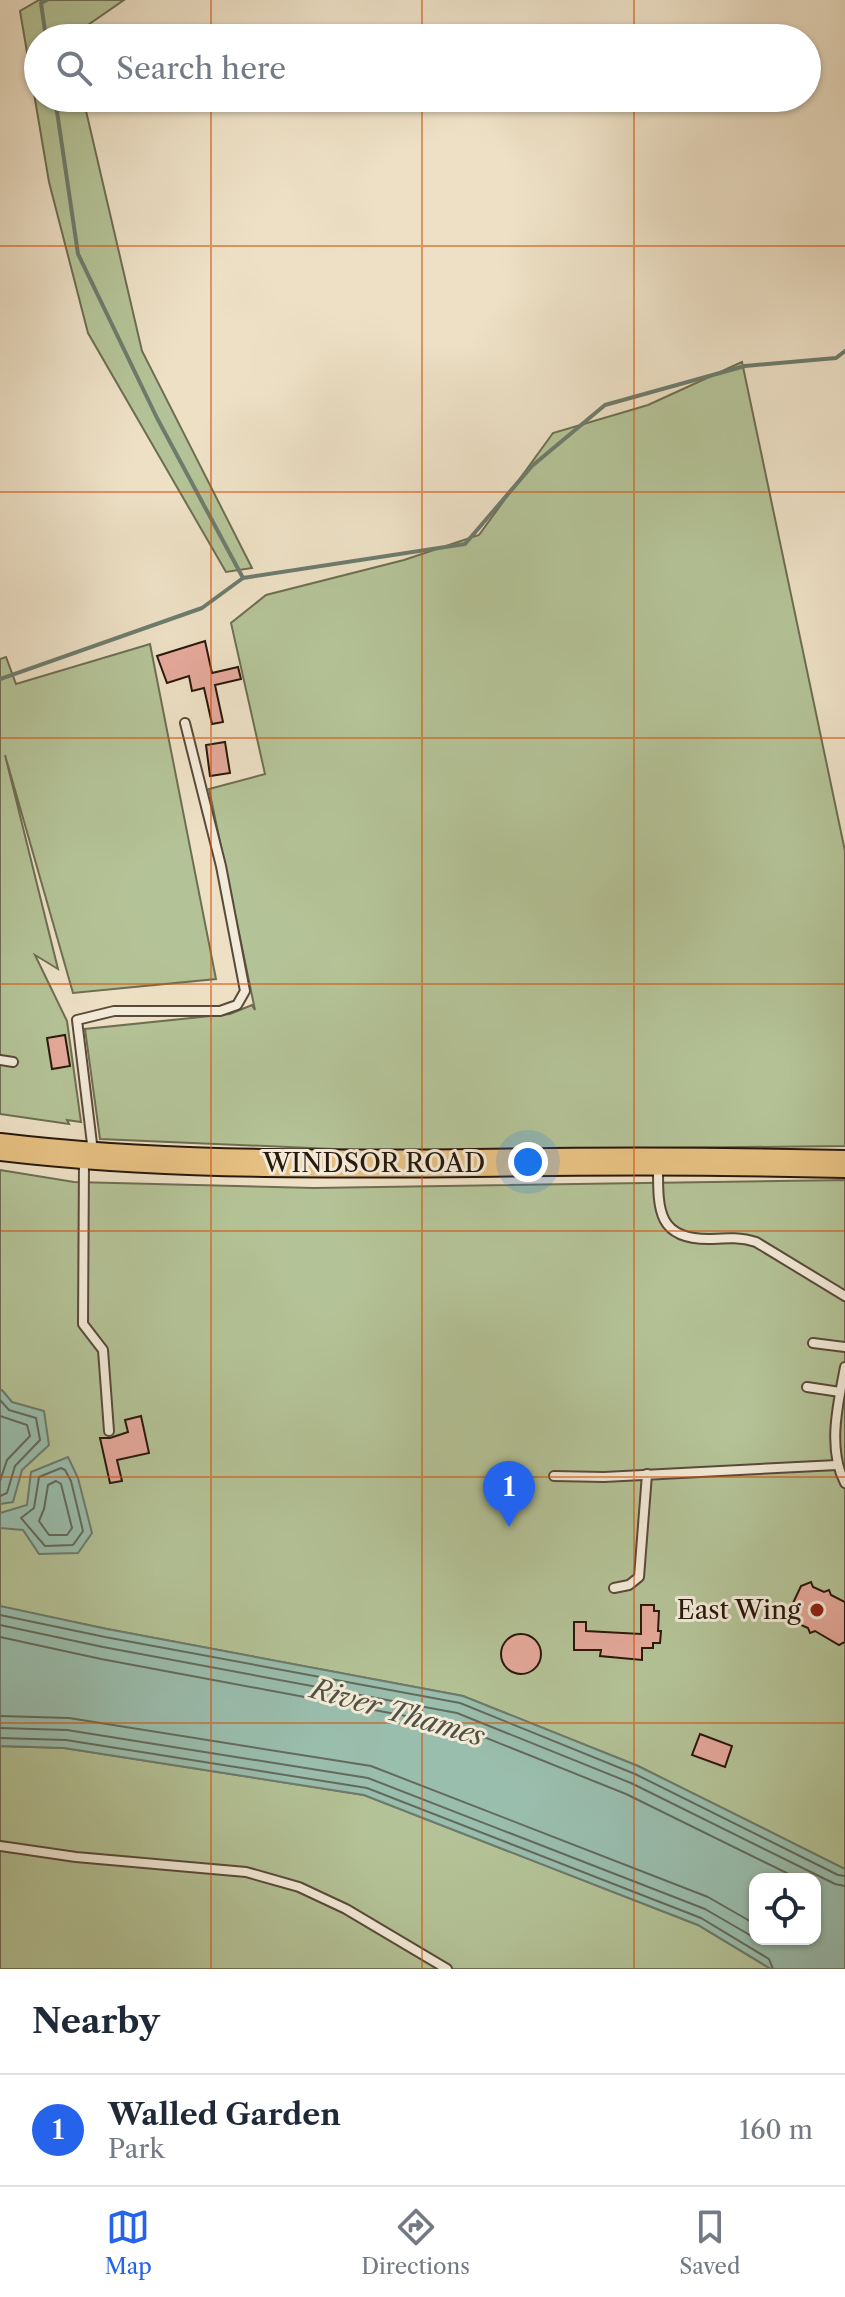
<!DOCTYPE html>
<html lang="en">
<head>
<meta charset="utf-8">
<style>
	:root { --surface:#fff; --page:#f6f6f7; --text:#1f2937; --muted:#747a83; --line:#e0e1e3; --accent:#2563eb }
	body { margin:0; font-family:"Libre Caslon Text",serif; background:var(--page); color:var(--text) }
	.controls { position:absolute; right:24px; bottom:24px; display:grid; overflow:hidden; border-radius:16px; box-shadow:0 2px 6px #0004 }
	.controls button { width:72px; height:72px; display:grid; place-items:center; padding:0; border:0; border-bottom:2px solid var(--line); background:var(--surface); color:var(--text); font:40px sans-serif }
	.you { position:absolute; left:528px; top:1162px; width:28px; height:28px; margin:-20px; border:6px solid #fff; border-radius:50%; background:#1a73e8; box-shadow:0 0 0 12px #1a73e833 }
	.badge { display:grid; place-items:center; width:52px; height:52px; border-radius:50%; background:var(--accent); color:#fff; font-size:26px; font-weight:700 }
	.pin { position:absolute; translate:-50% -66px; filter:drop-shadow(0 2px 4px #0008) }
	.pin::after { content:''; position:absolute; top:42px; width:28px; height:24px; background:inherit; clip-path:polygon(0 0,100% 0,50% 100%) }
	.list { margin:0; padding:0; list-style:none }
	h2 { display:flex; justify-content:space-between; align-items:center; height:104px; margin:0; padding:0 32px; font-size:34px }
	h2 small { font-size:26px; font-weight:400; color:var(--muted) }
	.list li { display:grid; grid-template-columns:52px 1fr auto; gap:24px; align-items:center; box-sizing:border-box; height:112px; padding:0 32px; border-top:2px solid var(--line) }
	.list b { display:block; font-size:30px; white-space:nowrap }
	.list p { margin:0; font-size:26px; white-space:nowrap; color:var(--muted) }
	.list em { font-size:26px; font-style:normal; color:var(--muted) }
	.icon { flex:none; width:44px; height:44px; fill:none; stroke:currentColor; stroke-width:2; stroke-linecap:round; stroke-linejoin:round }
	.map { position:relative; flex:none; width:845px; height:1969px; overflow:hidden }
	.search { position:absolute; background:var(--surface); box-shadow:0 2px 6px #0004; left:24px; right:24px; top:24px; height:88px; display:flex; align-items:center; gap:20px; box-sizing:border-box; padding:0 28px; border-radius:44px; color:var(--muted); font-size:30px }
	.sheet { height:216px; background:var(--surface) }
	nav { display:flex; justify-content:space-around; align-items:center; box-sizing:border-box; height:112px; border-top:2px solid var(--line); background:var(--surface); font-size:22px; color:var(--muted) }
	nav a { display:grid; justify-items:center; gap:4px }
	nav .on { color:var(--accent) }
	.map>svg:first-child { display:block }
	.green { fill:#b4c397; stroke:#6e6e52; stroke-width:2 }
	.water { fill:#9abeae; stroke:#6d7c6d; stroke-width:2; fill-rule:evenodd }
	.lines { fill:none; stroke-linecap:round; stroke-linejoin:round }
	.shore { stroke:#626b5d; stroke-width:2 }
	.stream { stroke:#6d7c6d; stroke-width:4 }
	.building { fill:#e5a99b; stroke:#29180c; stroke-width:2 }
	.service-casing { stroke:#5a4a3a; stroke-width:12 }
	.primary-casing { stroke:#29180c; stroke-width:30 }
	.service { stroke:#f3ebd9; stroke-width:8 }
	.primary { stroke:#e6c082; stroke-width:26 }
	.grid { fill:none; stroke:#d5520c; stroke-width:2; stroke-opacity:0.55 }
	.poi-dot { fill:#8f2418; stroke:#f3ebd9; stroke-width:3 }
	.labels { text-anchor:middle; stroke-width:6; stroke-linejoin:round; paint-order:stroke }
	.street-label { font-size:26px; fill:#29180c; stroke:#f3ebd9 }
	.poi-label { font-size:26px; fill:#29180c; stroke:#f3ebd9; text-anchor:end }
	.water-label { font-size:28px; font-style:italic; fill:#515245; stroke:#f3ebd9 }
</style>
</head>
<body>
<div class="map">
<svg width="845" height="1969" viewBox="0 0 845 1969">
	<rect width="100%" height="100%" fill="#ede0c5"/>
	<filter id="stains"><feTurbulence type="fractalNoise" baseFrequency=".0025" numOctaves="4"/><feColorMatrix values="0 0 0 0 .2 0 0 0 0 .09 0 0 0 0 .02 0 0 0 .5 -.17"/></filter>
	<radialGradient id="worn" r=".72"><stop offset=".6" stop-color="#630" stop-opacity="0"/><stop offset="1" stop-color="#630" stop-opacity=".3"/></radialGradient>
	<g class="green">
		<polygon points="39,0 124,0 69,38 38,38 38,98 83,98 142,351 252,568 226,572 88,333 49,182 20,11"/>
		<polygon points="742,362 845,851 845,1146 379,1151 100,1139 85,1029 230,1014 252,1005 255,1010 209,789 265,774 231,623 266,595 404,560 479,535 553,433 648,405"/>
		<polygon points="150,644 216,979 73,993 5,755 58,969 35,955 67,1021 81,1122 67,1120 69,1124 0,1114 0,659 6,657 16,684"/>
		<polygon points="0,1170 74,1182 314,1188 845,1180 845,1869 638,1766 463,1696 107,1629 0,1607"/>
		<polygon points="0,1746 64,1748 364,1795 698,1925 771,1969 0,1969"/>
	</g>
	<g class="water">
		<polygon points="2,1390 12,1402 44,1411 49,1445 22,1470 13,1502 0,1504 0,1391"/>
		<polygon points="68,1457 78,1478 92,1533 78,1553 39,1554 23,1530 0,1528 0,1513 27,1505 31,1472"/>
		<path d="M0,1606L107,1629L463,1696L638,1766L845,1869V1969H771L698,1925L364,1795L64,1748L0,1746ZM815,1879V1939H755V1879Z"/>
	</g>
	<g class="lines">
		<g class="shore">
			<polyline points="0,1400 9,1410 36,1418 40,1440 15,1466 7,1493 0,1496"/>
			<polyline points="0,1416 27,1425 30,1436 7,1460 0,1481"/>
			<polygon points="61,1468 65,1470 71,1481 83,1531 73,1545 45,1546 21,1518 34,1508 39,1477"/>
			<polygon points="56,1481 61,1484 72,1528 67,1535 49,1535 39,1521 44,1509 48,1485"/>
			<polyline points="0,1615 105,1637 460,1703 635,1774 838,1875 845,1876"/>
			<polyline points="0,1625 103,1647 457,1713 631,1783 835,1884 845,1886"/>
			<polyline points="0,1637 101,1659 454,1725 626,1794 799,1879"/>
			<polyline points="0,1716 69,1718 371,1766 708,1897 755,1924"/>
			<polyline points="0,1728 67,1730 368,1778 705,1909 755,1938"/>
			<polyline points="0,1738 66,1740 367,1788 701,1918 769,1959 773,1969"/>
		</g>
		<g class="stream">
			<polyline points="46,38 41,3 47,0"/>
			<polyline points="243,578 465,544 532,466 605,405 745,366 836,358 845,351"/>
			<polyline points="0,679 202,608 243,578 157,418 78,254 55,98"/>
		</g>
	</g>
	<g class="building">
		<polygon points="205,641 212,673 238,667 241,679 215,685 223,722 212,724 204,688 192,691 189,676 167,683 157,656"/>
		<polygon points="225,742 230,773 210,776 206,745"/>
		<polygon points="65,1035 70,1066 52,1069 47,1038"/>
		<polygon points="141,1416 149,1453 117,1460 122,1481 110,1483 100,1438 110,1438 128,1432 125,1420"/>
		<polygon points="811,1582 813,1587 824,1592 829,1590 831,1595 845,1602 845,1642 839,1645 815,1631 810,1633 808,1628 797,1623 791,1625 786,1618 801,1586"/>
		<polygon points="641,1605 654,1605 654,1611 659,1611 658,1631 661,1631 660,1643 653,1643 653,1648 642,1648 642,1660 600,1656 601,1650 574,1650 574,1622 586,1622 586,1631 641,1634"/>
		<circle cx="521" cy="1654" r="20"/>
		<polygon points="700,1734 732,1746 725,1767 692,1755"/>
	</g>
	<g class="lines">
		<defs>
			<g id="service">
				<polyline points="0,1060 13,1062"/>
				<polyline points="93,1152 77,1020 114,1011 220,1011 237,1005 245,991 221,866 185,723"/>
				<polyline points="84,1159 83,1324 103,1350 109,1431"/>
				<path d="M658,1166C658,1210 657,1240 711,1239C727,1238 741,1237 756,1242L845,1296"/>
				<polyline points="813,1343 845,1347"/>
				<path d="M845,1367C838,1404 827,1448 845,1483"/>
				<polyline points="807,1387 840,1392"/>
				<polyline points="554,1476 604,1477 837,1465"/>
				<polyline points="614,1588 629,1585 639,1577 647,1474"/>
				<polyline points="0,1846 76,1857 246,1872 299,1887 346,1909 447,1969"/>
			</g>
			<path id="primary" d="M0,1147C158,1166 315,1164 474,1163C598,1161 721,1161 845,1164"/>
		</defs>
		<use href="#service" class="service-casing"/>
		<use href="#primary" class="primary-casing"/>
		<use href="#service" class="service"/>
		<use href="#primary" class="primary"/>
	</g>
	<path class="grid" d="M211,0V38M422,0V38M634,0V38M211,98V1969M422,98V1969M634,98V1969M0,246H845M0,492H845M0,738H845M0,984H845M0,1231H845M0,1477H845M0,1723H845"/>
	<circle class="poi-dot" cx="817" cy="1610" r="8"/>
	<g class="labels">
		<g class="street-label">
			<text x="374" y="1172">WINDSOR ROAD</text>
		</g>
		<g class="poi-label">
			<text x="801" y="1619">East Wing</text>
		</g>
		<g class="water-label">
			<text transform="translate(398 1712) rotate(16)" y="10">River Thames</text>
		</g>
	</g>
	<rect width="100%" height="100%" filter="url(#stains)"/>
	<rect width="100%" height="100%" fill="url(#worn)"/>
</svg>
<div class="controls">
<button><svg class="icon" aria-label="locate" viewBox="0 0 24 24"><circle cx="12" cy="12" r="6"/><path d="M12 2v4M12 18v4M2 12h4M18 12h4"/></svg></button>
</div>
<div class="you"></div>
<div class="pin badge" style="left:509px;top:1527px">1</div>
<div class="search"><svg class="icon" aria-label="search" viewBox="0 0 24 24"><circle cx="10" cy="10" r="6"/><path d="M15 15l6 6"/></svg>Search here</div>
</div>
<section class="sheet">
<h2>Nearby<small></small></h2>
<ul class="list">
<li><span class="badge">1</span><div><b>Walled Garden</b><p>Park</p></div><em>160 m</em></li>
</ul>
</section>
<nav>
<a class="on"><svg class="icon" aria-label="map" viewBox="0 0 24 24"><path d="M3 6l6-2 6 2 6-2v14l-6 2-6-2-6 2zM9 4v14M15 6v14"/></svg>Map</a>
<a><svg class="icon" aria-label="directions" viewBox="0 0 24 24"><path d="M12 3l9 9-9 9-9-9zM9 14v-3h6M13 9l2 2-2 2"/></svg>Directions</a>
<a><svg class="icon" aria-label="saved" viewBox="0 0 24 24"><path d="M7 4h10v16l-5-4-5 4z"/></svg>Saved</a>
</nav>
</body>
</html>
